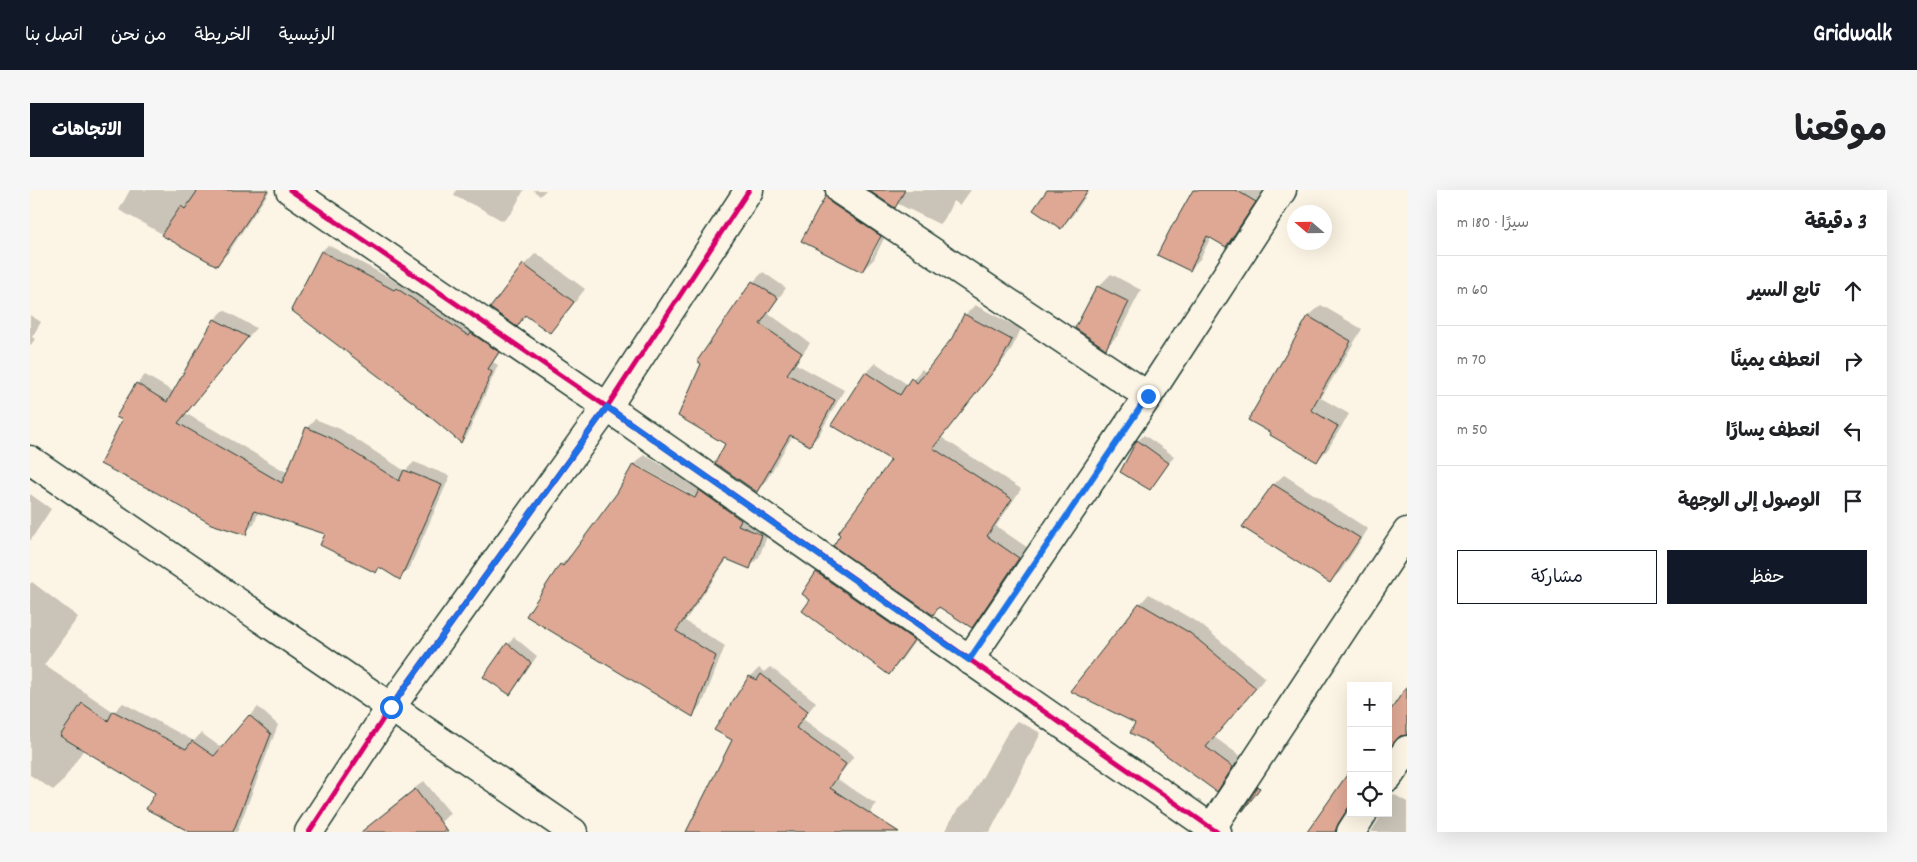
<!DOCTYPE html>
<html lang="ar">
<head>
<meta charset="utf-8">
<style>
	:root { --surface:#fff; --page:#f6f6f6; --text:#202124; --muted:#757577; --line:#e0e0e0; --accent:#111827 }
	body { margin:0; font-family:Dekko,"Playpen Sans Arabic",sans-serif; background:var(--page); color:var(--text); direction:rtl }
	.controls { position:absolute; right:15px; bottom:15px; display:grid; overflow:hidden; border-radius:0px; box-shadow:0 5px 20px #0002 }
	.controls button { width:45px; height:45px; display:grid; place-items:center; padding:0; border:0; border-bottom:1px solid var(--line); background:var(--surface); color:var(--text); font:25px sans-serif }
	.compass { position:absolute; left:1257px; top:15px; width:45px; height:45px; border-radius:50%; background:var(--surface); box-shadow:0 5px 20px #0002; rotate:290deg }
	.stop { position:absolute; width:15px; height:15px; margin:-11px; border:4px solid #1a73e8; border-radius:50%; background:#fff }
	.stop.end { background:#1a73e8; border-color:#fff; box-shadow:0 1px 5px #0008 }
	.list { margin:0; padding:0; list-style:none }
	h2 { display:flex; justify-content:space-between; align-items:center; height:65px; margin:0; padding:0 20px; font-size:21px }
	h2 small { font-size:16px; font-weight:400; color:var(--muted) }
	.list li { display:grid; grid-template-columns:32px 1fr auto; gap:15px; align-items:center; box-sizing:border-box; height:70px; padding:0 20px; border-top:1px solid var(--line) }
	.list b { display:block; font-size:19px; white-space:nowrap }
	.list em { font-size:16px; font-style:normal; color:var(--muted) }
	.actions { display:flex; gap:10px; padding:15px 20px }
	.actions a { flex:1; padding:11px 0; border:1px solid var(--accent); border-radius:0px; text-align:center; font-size:18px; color:var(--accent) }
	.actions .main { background:var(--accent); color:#fff }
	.icon { flex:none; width:28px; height:28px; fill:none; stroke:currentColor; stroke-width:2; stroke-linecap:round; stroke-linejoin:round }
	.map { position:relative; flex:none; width:1377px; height:642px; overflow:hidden; direction:ltr; border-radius:0px }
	header { display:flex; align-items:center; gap:30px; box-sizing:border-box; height:70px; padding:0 25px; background:var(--accent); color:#fff }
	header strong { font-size:24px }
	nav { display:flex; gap:28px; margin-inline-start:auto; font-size:18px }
	.intro { display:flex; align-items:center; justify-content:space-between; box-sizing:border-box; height:120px; padding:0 30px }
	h1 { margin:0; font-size:35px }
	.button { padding:12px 22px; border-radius:0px; background:var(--accent); color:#fff; font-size:18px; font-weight:700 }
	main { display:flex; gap:30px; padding:0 30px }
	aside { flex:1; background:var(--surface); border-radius:0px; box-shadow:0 5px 20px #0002 }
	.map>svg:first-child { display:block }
	.shadow { fill:#0003; fill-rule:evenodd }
	.building { fill:#dea895; stroke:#1f3d34 }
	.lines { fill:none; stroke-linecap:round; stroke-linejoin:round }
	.minor-casing { stroke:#1f3d34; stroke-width:31 }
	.tertiary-casing { stroke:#1f3d34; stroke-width:31 }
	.minor { stroke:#fcf5e5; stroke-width:28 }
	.tertiary { stroke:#fcf5e5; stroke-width:28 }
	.cycleway-casing { stroke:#fcf5e5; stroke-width:8 }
	.cycleway { stroke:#d6006c; stroke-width:5 }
	.route { stroke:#1a73e8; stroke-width:6 }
</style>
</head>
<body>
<header>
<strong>Gridwalk</strong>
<nav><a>الرئيسية</a><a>الخريطة</a><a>من نحن</a><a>اتصل بنا</a></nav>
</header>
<div class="intro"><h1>موقعنا</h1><a class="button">الاتجاهات</a></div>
<main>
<aside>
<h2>3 دقيقة<small>سيرًا · 180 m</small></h2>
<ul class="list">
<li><svg class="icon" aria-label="ahead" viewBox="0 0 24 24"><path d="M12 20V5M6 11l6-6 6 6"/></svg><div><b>تابع السير</b></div><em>60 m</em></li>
<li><svg class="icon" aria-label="right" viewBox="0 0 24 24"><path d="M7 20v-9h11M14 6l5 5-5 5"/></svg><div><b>انعطف يمينًا</b></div><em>70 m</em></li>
<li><svg class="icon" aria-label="left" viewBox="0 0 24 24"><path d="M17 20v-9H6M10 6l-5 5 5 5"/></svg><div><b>انعطف يسارًا</b></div><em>50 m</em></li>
<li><svg class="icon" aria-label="arrive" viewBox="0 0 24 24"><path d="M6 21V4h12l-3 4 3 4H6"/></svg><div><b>الوصول إلى الوجهة</b></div></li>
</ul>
<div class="actions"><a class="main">حفظ</a><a>مشاركة</a></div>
</aside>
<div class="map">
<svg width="1377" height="642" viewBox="0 0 1377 642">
	<rect width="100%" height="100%" fill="#fcf5e5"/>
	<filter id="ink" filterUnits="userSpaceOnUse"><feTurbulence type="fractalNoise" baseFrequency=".02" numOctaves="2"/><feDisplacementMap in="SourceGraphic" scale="10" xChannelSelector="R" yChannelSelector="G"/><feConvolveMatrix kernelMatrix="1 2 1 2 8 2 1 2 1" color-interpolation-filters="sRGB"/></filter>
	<g filter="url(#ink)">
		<g class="shadow">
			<polygon points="100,0 240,0 198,63 187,74 89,20"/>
			<polygon points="426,0 494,0 482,22 473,31 450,18 424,6"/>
			<polygon points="503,0 516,0 510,6"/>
			<polygon points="852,0 941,0 930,15 923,11 915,28 909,34 850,5"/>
			<polygon points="1019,0 1060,0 1043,25 1031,37"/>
			<polygon points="1165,0 1235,1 1207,45 1196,55 1181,47 1170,69 1159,80"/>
			<path d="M799,13L857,42L844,69L832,81ZM848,48L850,50L841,68H838Z"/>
			<polygon points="298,55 371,94 374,92 475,156 463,172 468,175 437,246 431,252 385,212 263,120 292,61"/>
			<polygon points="506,63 555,99 532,129 520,141 497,124 487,135 494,75"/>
			<polygon points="733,82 756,98 738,123 780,153 766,174 814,200 789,245 780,255 763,245 736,291 727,301 697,254 673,174 668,171 723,92"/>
			<polygon points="1081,84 1111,100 1088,145 1076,158 1047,138 1068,97"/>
			<polygon points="945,115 991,139 980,162 911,247 991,299 966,336 998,358 951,427 941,437 910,416 903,423 862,270 836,183 846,173 878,195 892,179 896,183 923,149 935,125"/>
			<polygon points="1291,115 1332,139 1291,208 1319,224 1298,259 1287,271 1220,229 1279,126"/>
			<polygon points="194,120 226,138 155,223 258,283 277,238 285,229 310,239 375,281 384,272 420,286 379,379 370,388 351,376 346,381 297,343 229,321 224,334 215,343 93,229 107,194 115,185 144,202 185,129"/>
			<polygon points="0,125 11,132 2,147 5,149 0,156"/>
			<polygon points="1114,245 1144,266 1126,292 1108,251"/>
			<path d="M614,265L741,336L729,367L719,377L698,368L655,431L695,456L672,515L662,525L531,375L540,365L542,366L588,304L604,274ZM605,274L671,310L670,312L605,276Z"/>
			<polygon points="1254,285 1338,339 1310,382 1300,391 1214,337 1244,294"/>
			<polygon points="0,304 21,319 0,351"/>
			<polygon points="798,372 894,439 870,472 859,483 782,409 774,404 787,383"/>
			<polygon points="2,392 48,427 14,475 84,522 93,513 164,551 171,543 192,558 228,517 248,535 207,642 172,642 127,602 54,559 32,592 23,600 0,585 0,394"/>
			<polygon points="1119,404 1170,434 1235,488 1184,547 1212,567 1196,591 1187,600 1107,532 1110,414"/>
			<polygon points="484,447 507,466 486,497 480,504 455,487"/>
			<polygon points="740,477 786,512 773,529 824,566 807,589 846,614 827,642 657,642 703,550 686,540 720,487 729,478 734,482"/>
			<polygon points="1377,499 1377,543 1371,545 1358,562 1358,526"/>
			<polygon points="988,531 1011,543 960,642 914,642 928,619 938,610 939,611 979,540"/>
			<polygon points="1321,581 1321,642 1279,642"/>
			<polygon points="394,591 420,623 411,632 399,642 341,642 350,628 360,618"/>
			<polygon points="1358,601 1377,612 1377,642 1341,642 1348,631 1350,623 1358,623"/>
		</g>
		<g class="building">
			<polygon points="168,0 238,0 187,76 131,45 151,16 155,19"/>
			<polygon points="838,0 875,0 865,18"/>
			<polygon points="1017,0 1058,0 1031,39 1003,20"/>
			<polygon points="1163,0 1206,0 1226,12 1196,57 1177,46 1160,81 1127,65 1144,32 1145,32"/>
			<polygon points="796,5 801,13 851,46 832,82 771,51"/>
			<polygon points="291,61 364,100 366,98 439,146 441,143 469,162 458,179 462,182 431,253 384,213 261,120"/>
			<polygon points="493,74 544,112 520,143 495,125 487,137 460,118"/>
			<polygon points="722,91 748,108 730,134 772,163 757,184 805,210 780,256 760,245 727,302 685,273 695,254 648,226 671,174 667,171"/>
			<polygon points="1067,96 1099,112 1076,159 1045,138"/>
			<polygon points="934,124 982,150 970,173 903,258 982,309 957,346 989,368 942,438 909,417 903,425 803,356 810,345 808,343 861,270 801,235 835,182 870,205 881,188 887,193 922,148"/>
			<polygon points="1278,126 1321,151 1281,220 1308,236 1287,272 1240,245 1241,243 1218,230"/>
			<polygon points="184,129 218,147 148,233 252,293 276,237 301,248 369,291 374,280 412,295 370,390 349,377 346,383 290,355 295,344 224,321 216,345 181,334 127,303 70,274 92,230 86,227 106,193 137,212"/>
			<polygon points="1107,250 1139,273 1120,300 1090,282"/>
			<polygon points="603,274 665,308 669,300 711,330 708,335 732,345 720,379 696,369 646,441 686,466 663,527 496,426 530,374 533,376 587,303"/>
			<polygon points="1243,294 1330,348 1300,393 1212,337"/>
			<polygon points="786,382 884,450 859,485 772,421 780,410 772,404"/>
			<polygon points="1109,413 1160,443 1226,498 1176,557 1203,577 1187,602 1118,552 1100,543 1105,533 1040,501"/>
			<polygon points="477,453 501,473 480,505 453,487"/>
			<polygon points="731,484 778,521 766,538 816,574 800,598 869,642 656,642 702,550 684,540 719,486 727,490"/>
			<polygon points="1377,496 1377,545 1370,546 1358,560 1358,524"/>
			<polygon points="52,513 78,531 83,521 156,559 162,551 184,566 219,525 241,544 203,642 160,642 116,619 125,603 30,546"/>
			<polygon points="1321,579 1321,614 1308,634 1305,642 1277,642"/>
			<polygon points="1228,596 1230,598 1213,621 1212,621"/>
			<polygon points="385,599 418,642 331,642"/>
		</g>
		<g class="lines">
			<defs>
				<g id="minor">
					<polyline points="260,0 577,217 1187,642"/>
					<polyline points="810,0 1118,206"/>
					<polyline points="0,270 543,642"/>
					<polyline points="939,470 1118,206 1252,0"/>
					<polyline points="1358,587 1377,560"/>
					<polyline points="279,642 361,517 577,217 719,0"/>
					<polyline points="1321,642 1333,623"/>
				</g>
				<polyline id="tertiary" points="1179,642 1377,342"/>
			</defs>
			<use href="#minor" class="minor-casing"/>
			<use href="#tertiary" class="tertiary-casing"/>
			<use href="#minor" class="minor"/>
			<use href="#tertiary" class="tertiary"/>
			<defs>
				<g id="cycleway">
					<polyline points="260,0 577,217 1187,642"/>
					<polyline points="279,642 361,517 577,217 719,0"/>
				</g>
			</defs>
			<use href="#cycleway" class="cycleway-casing"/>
			<use href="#cycleway" class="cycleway"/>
		</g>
	</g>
	<g class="lines" filter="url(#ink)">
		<polyline class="route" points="361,517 577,217 939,470 1118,206"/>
	</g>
</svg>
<div class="controls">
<button>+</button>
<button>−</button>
<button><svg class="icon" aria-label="locate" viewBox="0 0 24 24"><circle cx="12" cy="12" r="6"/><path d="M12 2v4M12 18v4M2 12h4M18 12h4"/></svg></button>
</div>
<svg class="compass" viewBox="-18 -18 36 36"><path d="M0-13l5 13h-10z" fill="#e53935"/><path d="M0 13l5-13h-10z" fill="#757577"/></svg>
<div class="stop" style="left:361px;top:517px"></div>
<div class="stop end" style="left:1118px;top:206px"></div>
</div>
</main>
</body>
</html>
